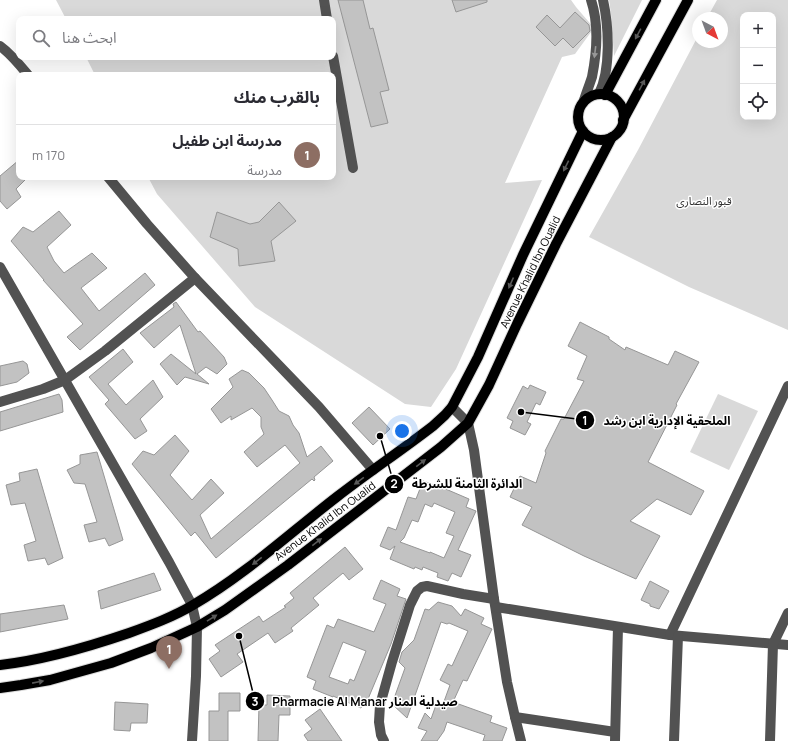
<!DOCTYPE html>
<html lang="ar">
<head>
<meta charset="utf-8">
<style>
	:root { --surface:#fff; --page:#f7f7f7; --text:#2b2b33; --muted:#7c7c81; --line:#e1e1e2; --accent:#2563eb }
	body { margin:0; font-family:Manrope,"Noto Sans Arabic",sans-serif; background:var(--page); color:var(--text); direction:rtl }
	.controls { position:absolute; right:12px; top:12px; display:grid; overflow:hidden; border-radius:8px; box-shadow:0 4px 16px #0002 }
	.controls button { width:36px; height:36px; display:grid; place-items:center; padding:0; border:0; border-bottom:1px solid var(--line); background:var(--surface); color:var(--text); font:20px sans-serif }
	.compass { position:absolute; left:692px; top:12px; width:36px; height:36px; border-radius:50%; background:var(--surface); box-shadow:0 4px 16px #0002; rotate:139deg }
	.you { position:absolute; left:402px; top:431px; width:14px; height:14px; margin:-10px; border:3px solid #fff; border-radius:50%; background:#1a73e8; box-shadow:0 0 0 6px #1a73e833 }
	.badge { display:grid; place-items:center; width:26px; height:26px; border-radius:50%; background:var(--accent); color:#fff; font-size:13px; font-weight:700 }
	.pin { position:absolute; translate:-50% -33px; filter:drop-shadow(0 1px 2px #0008) }
	.pin::after { content:''; position:absolute; top:21px; width:14px; height:12px; background:inherit; clip-path:polygon(0 0,100% 0,50% 100%) }
	.list { margin:0; padding:0; list-style:none }
	h2 { display:flex; justify-content:space-between; align-items:center; height:52px; margin:0; padding:0 16px; font-size:17px }
	h2 small { font-size:13px; font-weight:400; color:var(--muted) }
	.list li { display:grid; grid-template-columns:26px 1fr auto; gap:12px; align-items:center; box-sizing:border-box; height:56px; padding:0 16px; border-top:1px solid var(--line) }
	.list b { display:block; font-size:15px; white-space:nowrap }
	.list p { margin:0; font-size:13px; white-space:nowrap; color:var(--muted) }
	.list em { font-size:13px; font-style:normal; color:var(--muted) }
	.icon { flex:none; width:22px; height:22px; fill:none; stroke:currentColor; stroke-width:2; stroke-linecap:round; stroke-linejoin:round }
	.map { position:relative; flex:none; width:788px; height:741px; overflow:hidden; direction:ltr }
	.search { position:absolute; background:var(--surface); box-shadow:0 4px 16px #0002; left:16px; top:16px; width:320px; height:44px; display:flex; align-items:center; gap:10px; box-sizing:border-box; padding:0 14px; border-radius:8px; color:var(--muted); font-size:15px }
	.panel { position:absolute; background:var(--surface); box-shadow:0 4px 16px #0002; left:16px; top:72px; width:320px; height:108px; border-radius:8px; direction:rtl }
	.map>svg:first-child { display:block }
	.green { fill:#d9d9d9; fill-rule:evenodd }
	.building { fill:#c2c2c2; stroke:#969696; fill-rule:evenodd }
	.lines { fill:none; stroke-linecap:round; stroke-linejoin:round }
	.major-casing { stroke:#dbdbdb; stroke-width:12 }
	.minor { stroke:#525252; stroke-width:10 }
	.major { stroke:#000; stroke-width:10 }
	.oneway { fill:#595959 }
	.oneway2 { fill:#979797 }
	.labels { text-anchor:middle; stroke-width:3; stroke-linejoin:round; paint-order:stroke }
	.park-label { font-size:11px; fill:#303030; stroke:#fff }
	.street-label { font-size:11px; fill:#000; stroke:#fff }
	.leader { fill:none; stroke:#000; stroke-width:1.5 }
	.callout-dot { fill:#000; stroke:#fff; stroke-width:1.5 }
	.mark-label { font-size:12px; text-anchor:middle; font-weight:bold; fill:#fff }
	.callout-label { font-size:12px; text-anchor:middle; font-weight:bold; fill:#000; stroke:#fff; stroke-width:3; stroke-linejoin:round; paint-order:stroke }
</style>
</head>
<body>
<div class="map">
<svg width="788" height="741" viewBox="0 0 788 741">
	<rect width="100%" height="100%" fill="#fff"/>
	<g class="green">
		<polygon points="56,0 571,0 576,7 594,28 575,54 562,57 505,183 542,180 456,369 431,407 405,404 255,307 157,194 148,177 333,177 333,75 95,75 86,57 333,57 333,19 66,19"/>
		<polygon points="609,0 642,0 614,56 611,14"/>
		<path d="M717,0H788V330L689,287L589,237L638,150L698,36V42H722V18H707ZM743,15H773V117H743Z"/>
		<polygon points="718,394 758,411 729,470 690,452"/>
	</g>
	<g class="building">
		<polygon points="338,0 363,0 370,29 373,28 389,90 380,92 388,123 371,127"/>
		<polygon points="452,0 487,0 487,2 456,12"/>
		<polygon points="575,12 589,25 590,31 573,48 563,38 555,46 536,27 547,15 560,28"/>
		<polygon points="19,160 19,177 28,177 16,189 21,197 7,209 0,201 0,176"/>
		<polygon points="279,202 296,221 271,241 275,261 239,266 238,249 210,237 217,212 250,224 259,222"/>
		<polygon points="59,211 71,225 47,247 54,261 64,273 92,253 107,268 81,288 99,311 145,273 155,285 80,350 67,337 83,324 43,280 44,280 11,241 23,227 33,232"/>
		<polygon points="176,302 198,332 200,331 224,357 227,364 217,374 206,367 197,374 209,384 185,377 177,385 160,364 171,354 196,374 180,325 154,348 140,333 174,307 173,304"/>
		<polygon points="580,322 609,337 609,339 625,350 626,347 668,365 675,351 699,362 676,404 677,405 648,462 704,491 691,515 657,499 630,521 660,536 636,579 584,556 522,525 532,507 510,497 520,476 536,483 546,453 545,451 561,419 564,419 584,381 577,379 587,356 568,346"/>
		<polygon points="123,349 133,362 108,384 126,405 153,380 163,397 140,419 147,431 135,439 105,404 109,400 89,377"/>
		<polygon points="23,361 27,364 29,373 17,382 0,386 0,366"/>
		<polygon points="242,370 249,373 264,388 272,400 279,411 289,416 293,425 299,433 307,457 321,446 333,461 314,477 315,480 314,481 312,479 216,558 195,532 191,536 132,464 143,451 154,455 175,435 189,451 170,475 192,500 211,479 224,493 200,515 211,539 300,463 285,445 257,467 244,452 264,434 261,427 261,417 252,408 231,420 231,416 221,423 211,409 233,387 229,379"/>
		<polygon points="530,385 546,392 540,405 536,403 527,422 531,424 525,435 510,428 513,421 507,418 523,386 528,389"/>
		<polygon points="59,394 62,400 63,412 0,431 0,412"/>
		<polygon points="369,407 390,429 373,445 352,423"/>
		<polygon points="97,452 123,540 109,546 105,538 89,542 84,525 97,522 85,484 74,483 67,470 80,464 80,455"/>
		<polygon points="37,469 63,558 48,565 45,558 28,561 24,545 36,541 25,503 11,505 6,485 20,481 19,473"/>
		<path d="M423,481L448,490L469,499L466,507L476,511L458,550L471,555L461,577L452,573L448,581L437,577L438,573L423,567L422,570L415,567L414,569L390,559L395,546L390,550L380,546L388,527L396,530L408,497L416,499ZM434,503L455,512L446,533L454,536L444,558L430,552V553L400,542L404,538L412,520L418,522L425,504L432,507Z"/>
		<polygon points="345,547 363,569 349,580 343,573 313,598 319,605 291,628 293,631 275,643 268,633 237,654 243,662 221,677 209,659 220,651 215,645 259,616 263,622 286,607 284,606 294,598 290,593"/>
		<polygon points="154,573 161,590 101,609 98,591"/>
		<path d="M381,580L400,589L397,596L406,599L391,644L368,699L365,698L361,708L333,696V697L313,689L316,681L307,677L327,625L334,628L338,619L374,632L386,604L373,599ZM343,642L366,651L354,681L350,679L348,684L329,677Z"/>
		<polygon points="650,581 669,591 659,609 650,606 650,604 641,600"/>
		<polygon points="438,602 452,606 461,616 465,609 484,618 481,624 492,629 467,681 463,680 453,702 492,716 490,722 507,728 502,741 483,741 485,735 447,722 444,731 437,741 421,741 427,731 418,728 425,713 431,719 436,705 442,707 450,685 440,680 448,664 452,666 468,631 449,623 447,624 441,622 407,718 392,704 405,668 399,662 402,652 414,640 425,609 429,610"/>
		<polygon points="64,605 68,619 0,632 0,614"/>
		<polygon points="219,693 240,693 240,711 228,711 228,741 209,741 209,711 219,711"/>
		<polygon points="267,695 290,696 290,715 279,715 278,741 258,741 259,705 267,705"/>
		<polygon points="115,702 148,704 147,723 131,723 130,731 114,730"/>
		<polygon points="320,709 342,741 308,741 304,735 312,729 305,720"/>
	</g>
	<g class="lines">
		<defs>
			<g id="major">
				<circle cx="601" cy="117" r="23"/>
				<polyline points="605,95 656,0"/>
				<polyline points="623,120 688,0"/>
				<path d="M0,665C44,660 88,647 129,633C151,625 173,617 193,605C245,575 290,533 338,496C369,472 402,450 433,426L445,415L452,407L478,357L523,255L583,131"/>
				<polyline points="0,688 21,685 50,680 111,663 151,648 197,627 225,610 288,565 441,447 468,423 489,385 517,324 556,244 612,137"/>
			</g>
		</defs>
		<use href="#major" class="major-casing"/>
		<g class="minor">
			<polyline points="324,0 327,19"/>
			<path d="M0,46C11,54 19,64 28,75"/>
			<polyline points="333,56 353,168"/>
			<path d="M599,94C611,69 609,27 603,0"/>
			<path d="M583,103C586,94 589,86 592,77C597,52 599,24 591,0"/>
			<polyline points="108,177 147,224 195,278 319,407 373,470"/>
			<polyline points="0,267 169,562 192,605 197,627 196,676 192,741"/>
			<polyline points="0,402 43,389 65,380 105,351 195,278"/>
			<polyline points="452,407 468,423 474,450 494,599 507,682 515,717 521,741"/>
			<polyline points="496,607 670,635 788,645"/>
			<polyline points="670,635 788,386"/>
			<polyline points="515,717 615,732"/>
			<polyline points="384,741 381,735 379,722 380,705 392,662 410,605 417,591 422,587 427,586 463,594 494,599"/>
			<polyline points="615,741 618,627"/>
			<polyline points="674,741 678,636"/>
			<polyline points="770,741 773,644 788,613"/>
		</g>
		<use href="#major" class="major"/>
	</g>
	<defs><path id="oneway-solid" d="M-6-.8H1V-3.2L6.5 0L1 3.2V.8H-6Z"/></defs>
	<g class="oneway">
		<use href="#oneway-solid" transform="translate(638 34) rotate(118)"/>
		<use href="#oneway-solid" transform="translate(642 85) rotate(-62)"/>
		<use href="#oneway-solid" transform="translate(566 166) rotate(116)"/>
		<use href="#oneway-solid" transform="translate(511 283) rotate(114)"/>
		<use href="#oneway-solid" transform="translate(421 463) rotate(-37)"/>
		<use href="#oneway-solid" transform="translate(359 481) rotate(144)"/>
		<use href="#oneway-solid" transform="translate(317 542) rotate(-38)"/>
		<use href="#oneway-solid" transform="translate(257 561) rotate(142)"/>
		<use href="#oneway-solid" transform="translate(212 618) rotate(-32)"/>
		<use href="#oneway-solid" transform="translate(38 682) rotate(-11)"/>
	</g>
	<use class="oneway2" href="#oneway-solid" transform="translate(595 52) rotate(97)"/>
	<g class="labels">
		<g class="park-label">
			<text x="704" y="205">قبور النصارى</text>
		</g>
		<g class="street-label">
			<text transform="translate(530 272) rotate(-64)" y="4">Avenue Khalid Ibn Oualid</text>
			<text transform="translate(325 521) rotate(-37)" y="4">Avenue Khalid Ibn Oualid</text>
		</g>
	</g>
	<path class="leader" d="M521 412L585 420M380 436L394 484M239 636L255 701"/>
	<g class="callout-dot">
		<circle cx="521" cy="412" r="4"/>
		<circle cx="380" cy="436" r="4"/>
		<circle cx="239" cy="636" r="4"/>
		<circle cx="585" cy="420" r="10"/>
		<circle cx="394" cy="484" r="10"/>
		<circle cx="255" cy="701" r="10"/>
	</g>
	<g class="mark-label">
		<text x="585" y="425">1</text>
		<text x="394" y="488">2</text>
		<text x="255" y="706">3</text>
	</g>
	<g class="callout-label">
		<text x="667" y="425">الملحقية الإدارية ابن رشد</text>
		<text x="467" y="488">الدائرة الثامنة للشرطة</text>
		<text x="365" y="706">Pharmacie Al Manar صيدلية المنار</text>
	</g>
</svg>
<div class="controls">
<button>+</button>
<button>−</button>
<button><svg class="icon" aria-label="locate" viewBox="0 0 24 24"><circle cx="12" cy="12" r="6"/><path d="M12 2v4M12 18v4M2 12h4M18 12h4"/></svg></button>
</div>
<svg class="compass" viewBox="-18 -18 36 36"><path d="M0-13l5 13h-10z" fill="#e53935"/><path d="M0 13l5-13h-10z" fill="#7c7c81"/></svg>
<div class="you"></div>
<div class="pin badge" style="left:169px;top:669px;background:#8d6e63">1</div>
<div class="search"><svg class="icon" aria-label="search" viewBox="0 0 24 24"><circle cx="10" cy="10" r="6"/><path d="M15 15l6 6"/></svg>ابحث هنا</div>
<section class="panel">
<h2>بالقرب منك<small></small></h2>
<ul class="list">
<li><span class="badge" style="background:#8d6e63">1</span><div><b>مدرسة ابن طفيل</b><p>مدرسة</p></div><em>170 m</em></li>
</ul>
</section>
</div>
</body>
</html>
